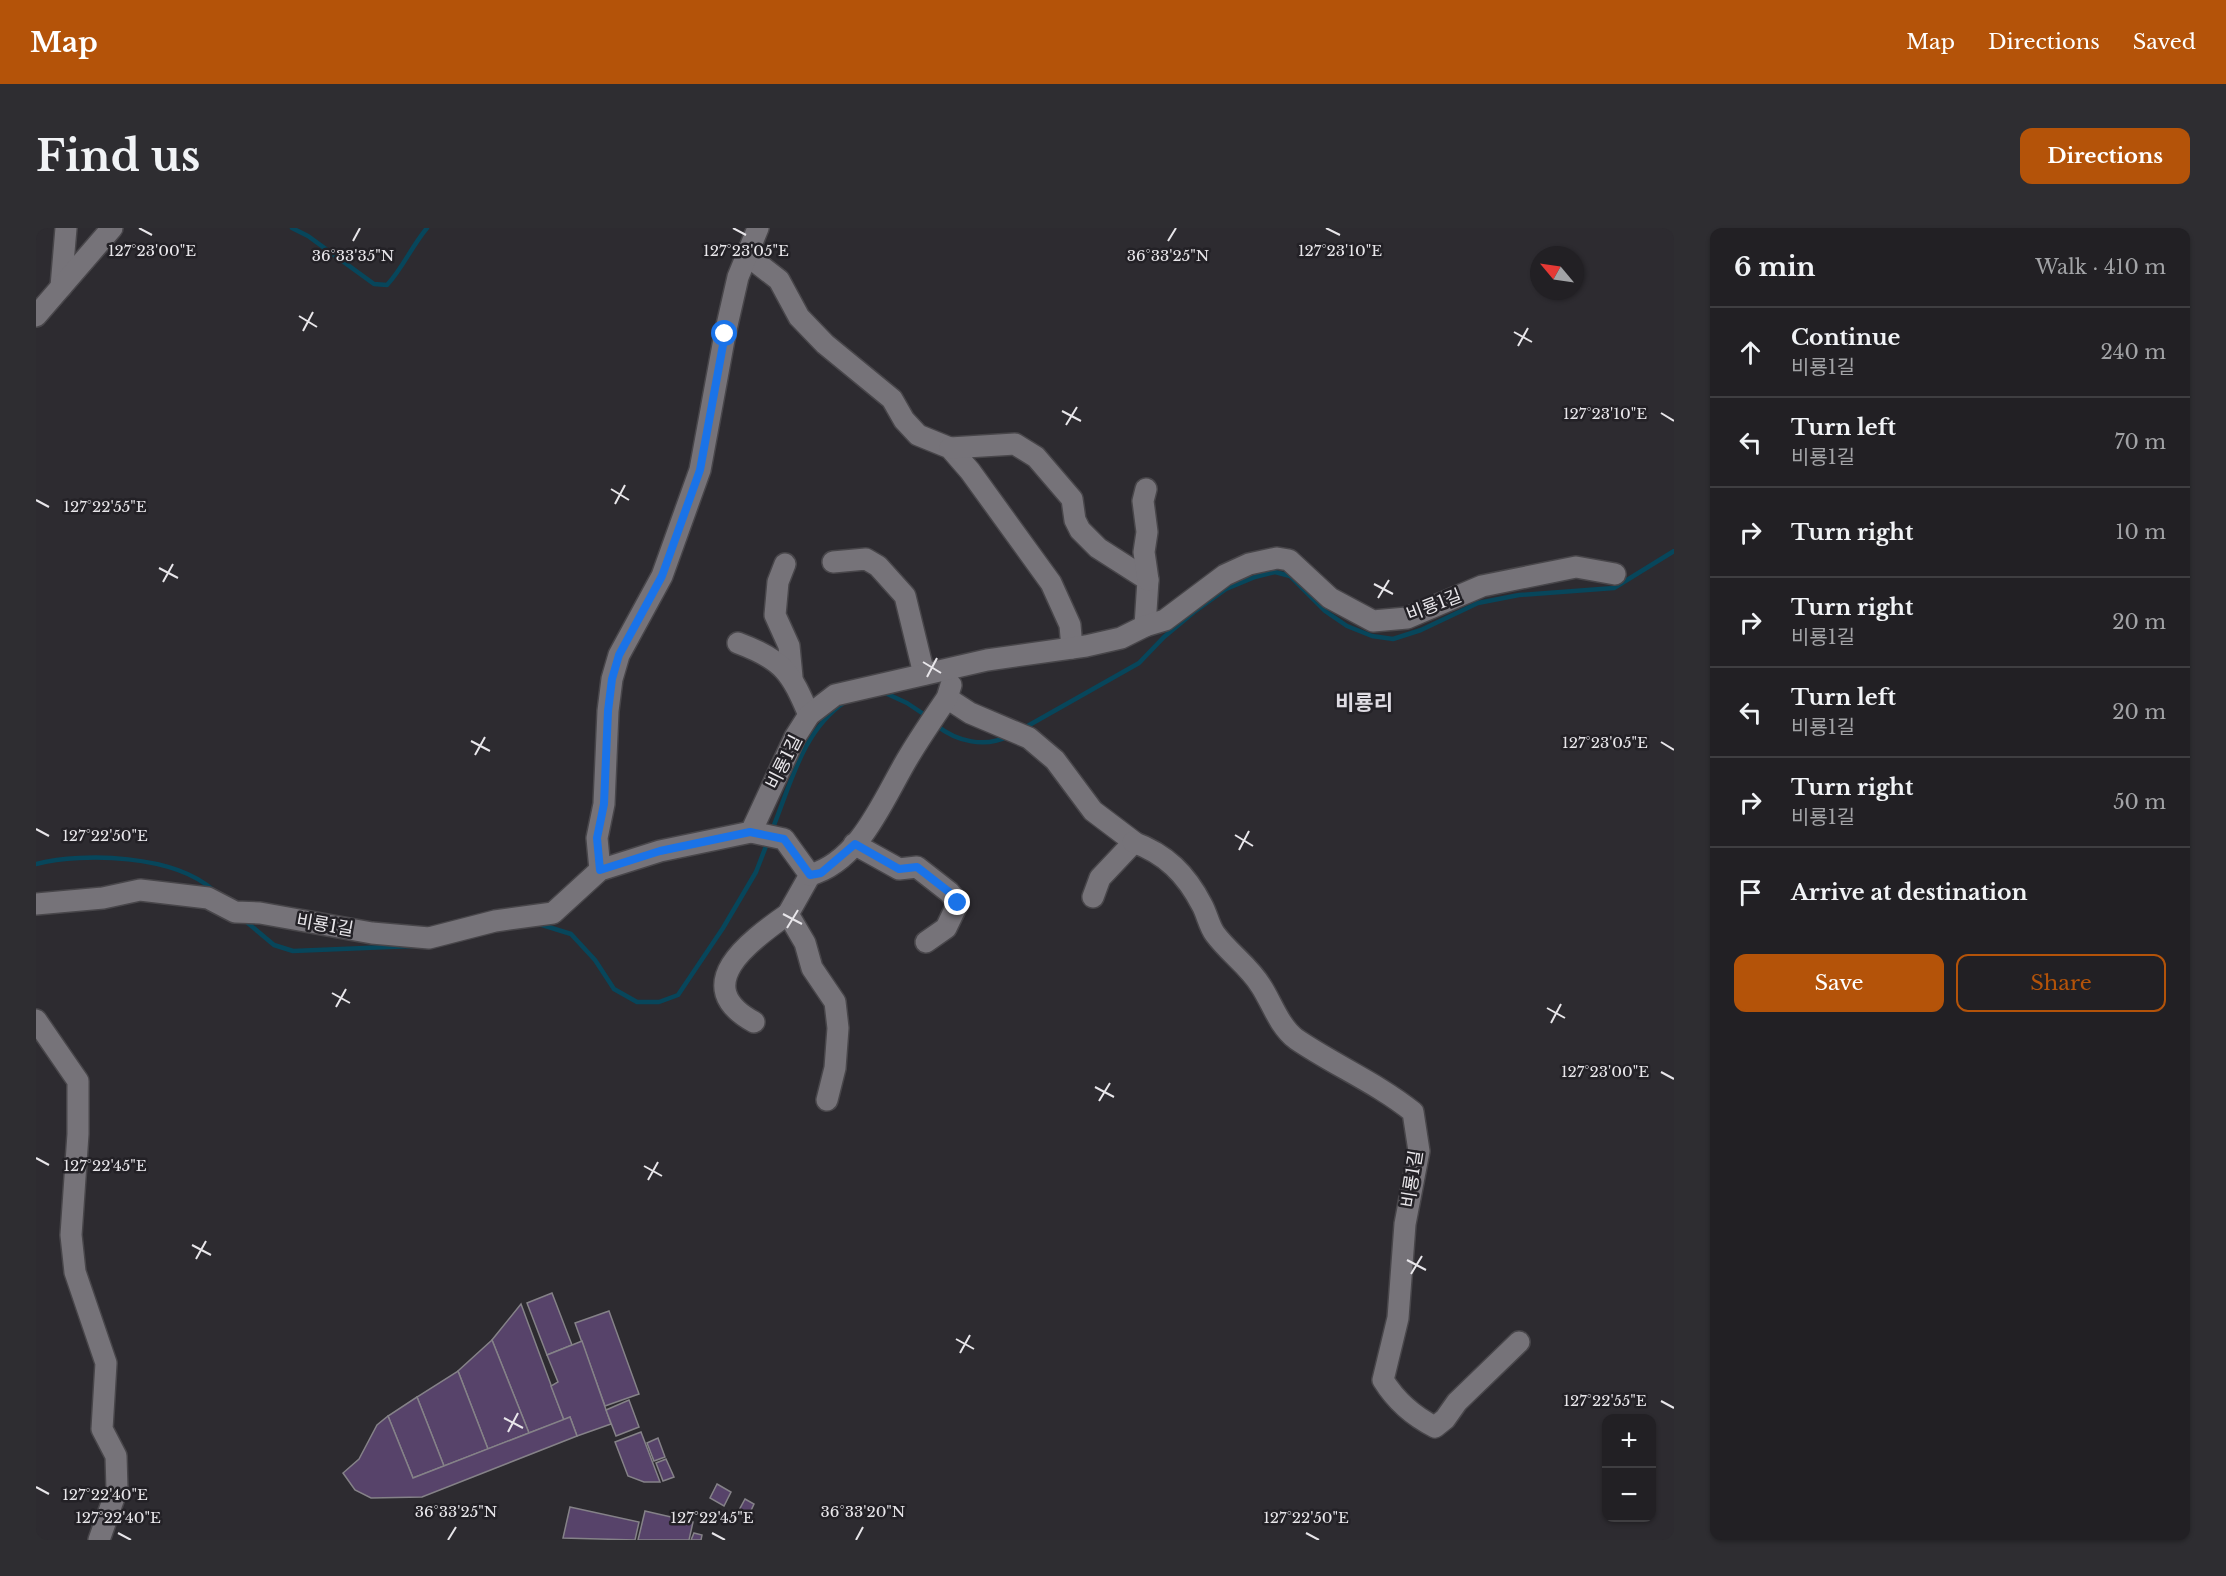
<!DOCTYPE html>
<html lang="en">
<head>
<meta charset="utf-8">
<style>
	:root { --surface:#222024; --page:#2e2d31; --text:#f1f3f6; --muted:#a2a3a6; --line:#3f3e41; --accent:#b45309 }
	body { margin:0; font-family:"Libre Baskerville","Noto Sans KR",serif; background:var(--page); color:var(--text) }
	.controls { position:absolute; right:18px; bottom:18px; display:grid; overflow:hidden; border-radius:12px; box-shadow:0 2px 4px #0004 }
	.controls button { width:54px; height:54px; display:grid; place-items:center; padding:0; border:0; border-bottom:2px solid var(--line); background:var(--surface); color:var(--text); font:30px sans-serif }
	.compass { position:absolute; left:1494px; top:18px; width:54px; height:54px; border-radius:50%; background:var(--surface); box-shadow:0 2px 4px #0004; rotate:299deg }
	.stop { position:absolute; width:18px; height:18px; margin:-14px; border:4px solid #1a73e8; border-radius:50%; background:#fff }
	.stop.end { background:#1a73e8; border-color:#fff; box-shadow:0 2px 6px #0008 }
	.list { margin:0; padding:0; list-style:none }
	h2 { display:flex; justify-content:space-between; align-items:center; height:78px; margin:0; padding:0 24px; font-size:26px }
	h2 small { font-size:20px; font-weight:400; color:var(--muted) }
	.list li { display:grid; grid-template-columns:39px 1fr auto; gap:18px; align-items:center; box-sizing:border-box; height:90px; padding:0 24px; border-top:2px solid var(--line) }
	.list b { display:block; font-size:22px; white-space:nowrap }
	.list p { margin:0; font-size:20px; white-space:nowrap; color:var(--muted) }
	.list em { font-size:20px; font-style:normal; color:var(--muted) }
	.actions { display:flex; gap:12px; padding:18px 24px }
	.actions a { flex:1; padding:14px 0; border:2px solid var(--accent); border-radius:12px; text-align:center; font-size:21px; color:var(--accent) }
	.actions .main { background:var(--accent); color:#fff }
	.icon { flex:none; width:33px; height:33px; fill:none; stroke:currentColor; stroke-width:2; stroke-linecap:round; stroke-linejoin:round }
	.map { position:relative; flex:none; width:1638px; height:1312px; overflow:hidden; border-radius:12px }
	header { display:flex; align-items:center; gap:36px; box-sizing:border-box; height:84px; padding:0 30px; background:var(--accent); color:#fff }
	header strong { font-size:28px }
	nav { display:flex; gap:33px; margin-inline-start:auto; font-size:21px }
	.intro { display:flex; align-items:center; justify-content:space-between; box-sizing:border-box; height:144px; padding:0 36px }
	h1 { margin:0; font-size:42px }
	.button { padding:15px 27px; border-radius:12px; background:var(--accent); color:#fff; font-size:21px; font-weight:700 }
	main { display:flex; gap:36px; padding:0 36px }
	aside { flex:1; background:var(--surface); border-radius:12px; box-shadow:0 2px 4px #0004 }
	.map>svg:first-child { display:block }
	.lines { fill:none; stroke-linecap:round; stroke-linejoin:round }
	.stream { stroke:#07465b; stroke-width:4.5 }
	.building { fill:#57436a; stroke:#858288; stroke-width:1.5 }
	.minor-casing { stroke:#48464a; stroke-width:24 }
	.minor { stroke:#767379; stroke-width:21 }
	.route { stroke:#1a73e8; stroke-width:8 }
	.ticks { fill:none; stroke:#e8e6ea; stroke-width:2 }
	.labels { text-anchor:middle; stroke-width:5; stroke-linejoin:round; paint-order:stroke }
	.street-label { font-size:18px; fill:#e8e6ea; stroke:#232126 }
	.quarter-label { font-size:21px; font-weight:bold; fill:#dfdce3; stroke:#232126 }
	.ticks-label { font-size:15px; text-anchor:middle; fill:#e8e6ea; stroke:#232126; stroke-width:5; stroke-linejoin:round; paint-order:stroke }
</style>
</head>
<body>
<header>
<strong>Map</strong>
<nav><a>Map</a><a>Directions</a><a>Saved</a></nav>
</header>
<div class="intro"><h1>Find us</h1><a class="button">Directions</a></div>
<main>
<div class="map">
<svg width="1638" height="1312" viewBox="0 0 1638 1312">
	<rect width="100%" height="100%" fill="#2d2b30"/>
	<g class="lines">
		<g class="stream">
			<path d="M256,0L272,8L338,56L351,57C367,40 375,19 391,0"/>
			<polyline points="847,464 871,475 892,489"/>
			<path d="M900,497C921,514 949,520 973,508"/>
			<polyline points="988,500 1103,435 1128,409 1158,384 1190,361 1219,349 1239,344 1254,348 1289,383 1311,398 1336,408 1357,411 1385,402 1442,375 1483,367 1578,360 1638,323"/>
			<path d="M736,602C755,556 766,503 809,474"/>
			<path d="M0,636C49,624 138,627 177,662"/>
			<polyline points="207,691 238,717 257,723 377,718"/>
			<polyline points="503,696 535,706 559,732 578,761 601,774 623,774 642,767 687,700 720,644 732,613"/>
		</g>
	</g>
	<g class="building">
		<polygon points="516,1065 536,1117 511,1127 491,1075"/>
		<polygon points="485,1076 528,1192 493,1205 456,1112"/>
		<polygon points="573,1083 603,1166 569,1178 539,1095"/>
		<polygon points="456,1112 493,1205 452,1221 422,1143"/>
		<polygon points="546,1113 575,1196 541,1208 534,1189 528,1192 515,1158 522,1154 511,1127"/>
		<polygon points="422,1143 452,1221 408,1238 381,1169"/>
		<polygon points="381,1169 408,1238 377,1250 352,1188"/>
		<polygon points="593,1172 603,1199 580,1208 570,1182"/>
		<polygon points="352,1188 377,1250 534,1189 541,1208 386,1269 335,1270 319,1262 307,1245 323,1231 341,1197"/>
		<polygon points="605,1204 624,1254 608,1254 592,1248 579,1214"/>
		<polygon points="622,1210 629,1229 618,1233 611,1215"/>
		<polygon points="630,1231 638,1249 627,1253 620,1235"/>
		<polygon points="681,1256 695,1264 688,1278 674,1270"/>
		<polygon points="709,1271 718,1276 711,1291 701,1286"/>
		<polygon points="534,1279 603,1294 599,1312 527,1310"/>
		<polygon points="609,1283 657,1294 653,1312 602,1312"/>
		<polygon points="658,1305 666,1307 665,1312 655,1312"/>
	</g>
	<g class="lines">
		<defs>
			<g id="minor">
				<polyline points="712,28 743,52 763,89 789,116 856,171 868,192 882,207 914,220 934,243 1015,355 1034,397 1036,420"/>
				<polyline points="25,59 30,0"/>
				<polyline points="0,88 76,0"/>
				<polyline points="914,220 979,216 1000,229 1036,271 1039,292 1044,302 1062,320 1112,352 1109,398"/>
				<polyline points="1110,261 1107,273 1111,304 1108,324 1112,352"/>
				<polyline points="797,334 830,331 842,338 869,368 888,446"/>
				<polyline points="749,336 742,354 739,387 753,418 756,449"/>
				<path d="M702,415C748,432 755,445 773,487"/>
				<polyline points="911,470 934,485 993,510 1019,532 1057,583 1098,614 1064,650 1057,669"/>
				<polyline points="715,604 748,611 774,647 752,686 769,715 776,740 799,774 802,800 799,840 791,872"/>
				<path d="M1097,614C1130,626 1150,646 1166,677C1171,686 1173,698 1179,706C1193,725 1213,738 1225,758C1236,775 1243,798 1260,811C1298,837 1341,855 1377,884L1383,923L1369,996L1362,1090L1347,1152C1360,1173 1377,1188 1399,1199L1409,1191L1421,1174L1483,1114"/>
				<polyline points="818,616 863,641 881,639 913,664 922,675 910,700 890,714"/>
				<polyline points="564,642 561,610 568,576 572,483 576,451 583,427 626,348 664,242 689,106 702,49 722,0"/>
				<path d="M774,647C825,633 848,569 873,528C885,508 898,489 911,470L915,457"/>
				<polyline points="0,676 67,670 104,662 172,670 199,684 224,685 336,705 393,710 459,693 517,685 564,642 624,623 715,604 759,509 773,487 799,467 951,432 1050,418 1085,410 1109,398 1129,392 1189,347 1213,336 1241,330 1253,332 1294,370 1337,393 1371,390 1446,358 1540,339 1579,346"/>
				<polyline points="0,792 42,853 42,906 35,1007 39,1044 70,1135 66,1201 80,1228 81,1261 63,1312"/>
				<path d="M718,794C652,758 713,713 752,686"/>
			</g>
		</defs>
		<use href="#minor" class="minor-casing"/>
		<use href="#minor" class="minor"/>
	</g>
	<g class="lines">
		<polyline class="route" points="689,106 664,242 626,348 583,427 576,451 572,483 568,576 561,610 564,642 624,623 714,604 748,611 774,647 785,645 819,616 863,641 881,639 913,664 922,675"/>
	</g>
	<path class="ticks" d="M103,0L116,7M697,0L710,7M1290,0L1304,7M317,13L324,0M1132,13L1140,0M263,88L281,99M267,103L277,84M1478,104L1496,114M1482,118L1492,100M1026,183L1045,193M1625,185L1638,193M1030,197L1041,179M575,261L593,272M0,272L13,279M579,276L589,257M123,340L142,350M127,354L137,336M1338,356L1357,366M1342,370L1353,352M887,434L905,445M891,449L901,430M435,513L454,523M1625,514L1638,522M439,527L449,509M0,601L13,608M1199,607L1217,618M1203,622L1213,603M747,686L766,696M751,700L762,682M296,765L314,775M300,779L310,761M1511,780L1529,790M1515,795L1525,776M1625,844L1638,851M1059,859L1078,869M1063,873L1074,855M0,930L13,937M608,938L626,948M612,952L622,934M156,1017L175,1027M160,1031L170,1013M1371,1032L1390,1042M1375,1046L1386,1028M920,1111L938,1121M924,1125L934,1107M1625,1173L1638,1180M468,1190L487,1200M472,1204L482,1185M0,1259L13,1266M82,1305L95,1312M676,1305L689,1312M1270,1305L1283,1312M412,1312L420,1299M820,1312L827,1299"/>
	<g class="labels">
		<g class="street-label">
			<text transform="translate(1398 377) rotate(-21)" y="6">비룡1길</text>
			<text transform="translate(748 534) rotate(-63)" y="6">비룡1길</text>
			<text transform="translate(289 697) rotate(10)" y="6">비룡1길</text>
			<text transform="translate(1376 951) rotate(-81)" y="6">비룡1길</text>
		</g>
		<g class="quarter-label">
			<text x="1328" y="482">비룡리</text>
		</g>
	</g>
	<g class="ticks-label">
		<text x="116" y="28">127°23'00"E</text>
		<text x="710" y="28">127°23'05"E</text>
		<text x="1304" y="28">127°23'10"E</text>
		<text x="317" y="33">36°33'35"N</text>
		<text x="1132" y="33">36°33'25"N</text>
		<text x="1569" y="191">127°23'10"E</text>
		<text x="69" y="284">127°22'55"E</text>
		<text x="1569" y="520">127°23'05"E</text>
		<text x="69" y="613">127°22'50"E</text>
		<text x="1569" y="849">127°23'00"E</text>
		<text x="69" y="943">127°22'45"E</text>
		<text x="1569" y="1178">127°22'55"E</text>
		<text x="69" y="1272">127°22'40"E</text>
		<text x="420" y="1289">36°33'25"N</text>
		<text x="827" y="1289">36°33'20"N</text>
		<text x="82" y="1295">127°22'40"E</text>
		<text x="676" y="1295">127°22'45"E</text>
		<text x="1270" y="1295">127°22'50"E</text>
	</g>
</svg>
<div class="controls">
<button>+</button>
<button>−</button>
</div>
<svg class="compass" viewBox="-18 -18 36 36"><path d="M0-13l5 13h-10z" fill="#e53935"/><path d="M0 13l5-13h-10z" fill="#a2a3a6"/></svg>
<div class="stop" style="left:689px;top:106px"></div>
<div class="stop end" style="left:922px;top:675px"></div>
</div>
<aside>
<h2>6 min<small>Walk · 410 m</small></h2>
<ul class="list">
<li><svg class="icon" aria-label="ahead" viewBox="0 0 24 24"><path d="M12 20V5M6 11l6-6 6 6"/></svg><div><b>Continue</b><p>비룡1길</p></div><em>240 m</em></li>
<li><svg class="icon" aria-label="left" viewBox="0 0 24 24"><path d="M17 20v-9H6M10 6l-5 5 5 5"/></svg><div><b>Turn left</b><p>비룡1길</p></div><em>70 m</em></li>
<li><svg class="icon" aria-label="right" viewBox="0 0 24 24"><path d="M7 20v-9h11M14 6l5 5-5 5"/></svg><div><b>Turn right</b></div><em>10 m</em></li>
<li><svg class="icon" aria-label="right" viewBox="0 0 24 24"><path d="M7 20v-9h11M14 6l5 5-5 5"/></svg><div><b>Turn right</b><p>비룡1길</p></div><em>20 m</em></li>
<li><svg class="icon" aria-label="left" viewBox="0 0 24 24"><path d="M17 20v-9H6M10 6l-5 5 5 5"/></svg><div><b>Turn left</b><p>비룡1길</p></div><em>20 m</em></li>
<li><svg class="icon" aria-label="right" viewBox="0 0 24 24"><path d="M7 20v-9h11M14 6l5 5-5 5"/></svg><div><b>Turn right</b><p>비룡1길</p></div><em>50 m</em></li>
<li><svg class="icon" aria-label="arrive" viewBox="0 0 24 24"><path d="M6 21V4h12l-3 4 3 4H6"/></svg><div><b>Arrive at destination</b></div></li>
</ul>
<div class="actions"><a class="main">Save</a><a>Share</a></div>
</aside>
</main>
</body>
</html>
